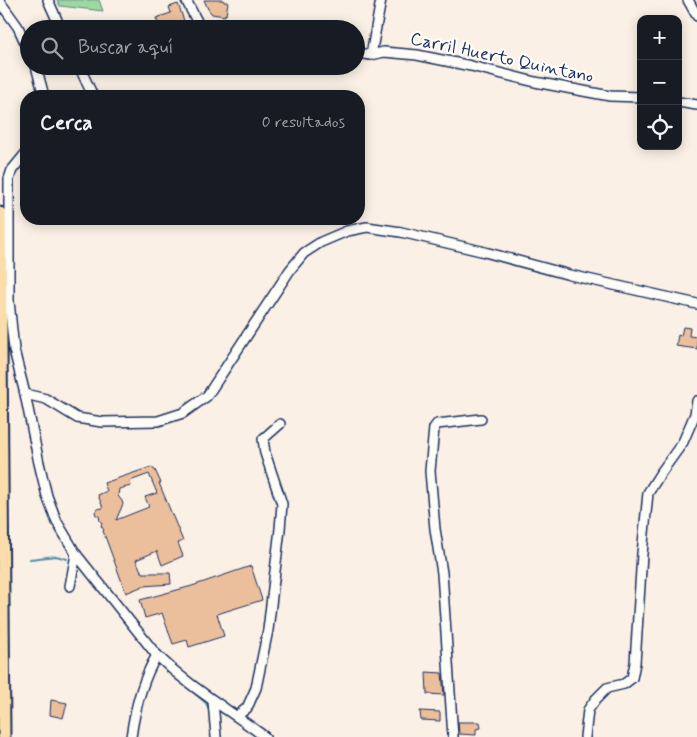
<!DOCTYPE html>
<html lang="es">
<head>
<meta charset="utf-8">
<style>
	:root { --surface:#171b24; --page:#20242c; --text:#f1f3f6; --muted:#9ea1a6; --line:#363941 }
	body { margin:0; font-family:Mynerve,sans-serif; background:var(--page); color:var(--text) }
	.controls { position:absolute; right:15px; top:15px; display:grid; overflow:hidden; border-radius:10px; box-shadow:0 2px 12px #0003 }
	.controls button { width:45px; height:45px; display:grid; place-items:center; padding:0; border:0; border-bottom:1px solid var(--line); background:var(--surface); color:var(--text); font:25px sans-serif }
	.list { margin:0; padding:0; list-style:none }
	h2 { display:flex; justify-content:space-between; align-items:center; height:65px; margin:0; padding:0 20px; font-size:21px }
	h2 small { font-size:16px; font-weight:400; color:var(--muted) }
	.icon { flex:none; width:28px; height:28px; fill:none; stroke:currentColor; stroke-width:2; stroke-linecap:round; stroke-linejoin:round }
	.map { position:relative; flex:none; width:697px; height:737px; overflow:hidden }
	.search { position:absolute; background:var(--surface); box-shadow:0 2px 12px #0003; left:20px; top:20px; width:345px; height:55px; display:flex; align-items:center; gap:12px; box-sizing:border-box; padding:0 18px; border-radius:28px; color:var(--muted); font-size:19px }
	.panel { position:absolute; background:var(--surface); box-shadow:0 2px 12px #0003; left:20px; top:90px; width:345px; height:135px; border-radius:20px }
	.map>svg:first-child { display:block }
	.green { fill:#9cd9a1; stroke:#5c8480 }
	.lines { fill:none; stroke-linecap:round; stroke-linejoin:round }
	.stream { stroke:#558da7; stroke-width:2 }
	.building { fill:#ecbf9c; stroke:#1b2f5e; fill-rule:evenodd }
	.minor-casing { stroke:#1b2f5e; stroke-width:12 }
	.major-casing { stroke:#1b2f5e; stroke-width:15 }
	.minor { stroke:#fdfcf7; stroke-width:9 }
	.major { stroke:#faddab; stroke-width:11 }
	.labels { text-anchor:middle; stroke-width:4.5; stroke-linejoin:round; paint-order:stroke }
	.street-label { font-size:18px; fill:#1b2f5e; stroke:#fdfcf7 }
</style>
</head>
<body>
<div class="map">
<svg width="697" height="737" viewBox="0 0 697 737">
	<rect width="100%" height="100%" fill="#faf0e5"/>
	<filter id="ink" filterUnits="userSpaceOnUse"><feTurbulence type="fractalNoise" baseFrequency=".02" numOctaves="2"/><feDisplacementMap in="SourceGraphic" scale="10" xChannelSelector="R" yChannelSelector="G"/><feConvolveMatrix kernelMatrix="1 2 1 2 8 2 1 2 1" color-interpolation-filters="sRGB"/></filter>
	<g filter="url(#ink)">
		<polygon class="green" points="57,0 99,0 103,11 60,6"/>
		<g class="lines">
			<g class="stream">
				<polyline points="30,559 56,556 67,559"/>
				<polyline points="186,686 206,703 210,711"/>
			</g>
		</g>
		<g class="building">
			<polygon points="204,0 223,0 224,2 228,2 226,15 225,14 225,16 212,14 208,9"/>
			<polygon points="178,4 187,29 160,29 156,18 171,13 169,7"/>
			<polygon points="683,327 690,328 689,336 697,337 697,349 676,346 678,335 681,336"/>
			<path d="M151,467L155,470L161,483H159L183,541L178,543L183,556L162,565L157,551L136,560L142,573H170L171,584L143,586L126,593L103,531L104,530L101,526L102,523L100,521L99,516L96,515L95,512L97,509L103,508L98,495L107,491L104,483ZM149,474L157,493L145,497L149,507L116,520L123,504L122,501L118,496L119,489L131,486L130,481Z"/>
			<polygon points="251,566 262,600 217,614 224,636 189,647 187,640 173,644 162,613 145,618 140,600 192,586"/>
			<polygon points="426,672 442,673 444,695 427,694"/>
			<polygon points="51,700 67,703 63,718 50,715"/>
			<polygon points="420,711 440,712 440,721 421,720"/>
			<polygon points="458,722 480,722 481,728 476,729 476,735 459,734"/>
		</g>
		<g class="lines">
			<defs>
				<g id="minor">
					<polyline points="48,0 61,29"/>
					<polyline points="186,0 201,29"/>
					<polyline points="688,0 697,16"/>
					<polyline points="0,2 18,27 29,51"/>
					<polyline points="356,53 371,55 384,52 417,55 471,66 535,82 610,96 641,97"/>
					<polyline points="371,55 381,0"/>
					<polyline points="36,66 44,96"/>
					<polyline points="79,66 93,96"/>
					<polyline points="678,102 697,105"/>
					<path d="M26,153L12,170L9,179V301L14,350L25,394L39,463L47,496L57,522L76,554L155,653C187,686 228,709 265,737"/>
					<polyline points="25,394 46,399 77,418 102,422 158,421 183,413 207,396 290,270 304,253 321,242 347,231 367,227 401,232 481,251 570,275 697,304"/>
					<polyline points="70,586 76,554"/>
					<polyline points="213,701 216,737"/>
					<polyline points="237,716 247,708 256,688 268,630 280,529 282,504 265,453 263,439 280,424"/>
					<path d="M131,737C135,708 142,680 157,655"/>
					<polyline points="453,737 442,573 435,529 430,471 434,428 437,424 481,419"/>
					<polyline points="585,737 588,710 596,699 607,688 624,684 632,678 635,663 642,554 648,493 660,474 683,442 695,414 697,401"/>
				</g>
				<polyline id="major" points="0,213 4,737"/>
			</defs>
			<use href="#minor" class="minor-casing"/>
			<use href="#major" class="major-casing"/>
			<use href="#minor" class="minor"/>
			<use href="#major" class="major"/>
		</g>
	</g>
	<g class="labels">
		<g class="street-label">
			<text transform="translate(502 57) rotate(12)" y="6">Carril Huerto Quintano</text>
		</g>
	</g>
</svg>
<div class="controls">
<button>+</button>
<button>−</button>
<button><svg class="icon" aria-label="locate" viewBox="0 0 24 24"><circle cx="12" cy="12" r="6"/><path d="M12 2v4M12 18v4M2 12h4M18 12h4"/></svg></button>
</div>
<div class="search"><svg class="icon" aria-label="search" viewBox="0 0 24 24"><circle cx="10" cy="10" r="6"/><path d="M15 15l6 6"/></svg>Buscar aquí</div>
<section class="panel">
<h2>Cerca<small>0 resultados</small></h2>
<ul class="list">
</ul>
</section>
</div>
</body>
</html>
